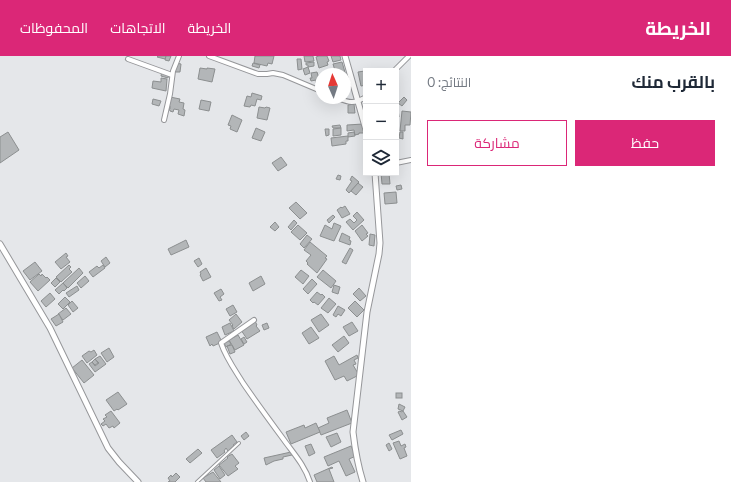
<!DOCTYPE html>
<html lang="ar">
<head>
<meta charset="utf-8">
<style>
	:root { --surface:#fff; --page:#f2f2f3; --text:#1f2937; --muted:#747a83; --line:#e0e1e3; --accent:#db2777 }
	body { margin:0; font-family:Commissioner,Cairo,sans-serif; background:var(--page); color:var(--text); direction:rtl }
	.controls { position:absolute; right:12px; top:12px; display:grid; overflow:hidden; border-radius:0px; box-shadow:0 4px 16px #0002 }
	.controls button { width:36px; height:36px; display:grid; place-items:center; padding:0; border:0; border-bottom:1px solid var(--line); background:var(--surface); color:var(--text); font:20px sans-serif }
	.compass { position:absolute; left:315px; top:12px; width:36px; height:36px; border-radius:50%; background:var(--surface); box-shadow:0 4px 16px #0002; rotate:357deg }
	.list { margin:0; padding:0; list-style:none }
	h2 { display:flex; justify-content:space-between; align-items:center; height:52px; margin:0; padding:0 16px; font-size:17px }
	h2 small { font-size:13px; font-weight:400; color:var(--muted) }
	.actions { display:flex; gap:8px; padding:12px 16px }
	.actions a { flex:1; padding:9px 0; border:1px solid var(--accent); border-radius:0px; text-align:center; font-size:14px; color:var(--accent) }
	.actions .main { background:var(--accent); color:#fff }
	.icon { flex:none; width:22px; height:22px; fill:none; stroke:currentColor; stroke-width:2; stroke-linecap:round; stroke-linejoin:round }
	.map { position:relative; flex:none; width:411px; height:426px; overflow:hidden; direction:ltr }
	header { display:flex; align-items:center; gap:24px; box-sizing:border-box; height:56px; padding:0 20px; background:var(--accent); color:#fff }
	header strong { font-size:19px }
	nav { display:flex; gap:22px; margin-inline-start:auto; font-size:14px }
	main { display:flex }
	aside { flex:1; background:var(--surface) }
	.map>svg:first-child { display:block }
	.building { fill:#b3b6b8; stroke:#8c8f90 }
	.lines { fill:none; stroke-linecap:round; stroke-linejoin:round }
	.service-casing { stroke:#96979a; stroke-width:4 }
	.minor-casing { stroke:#96979a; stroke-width:6 }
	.tertiary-casing { stroke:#96979a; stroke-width:7 }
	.service { stroke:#fff; stroke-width:2 }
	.minor { stroke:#fff; stroke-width:4 }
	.tertiary { stroke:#fff; stroke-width:5 }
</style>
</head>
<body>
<header>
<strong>الخريطة</strong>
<nav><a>الخريطة</a><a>الاتجاهات</a><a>المحفوظات</a></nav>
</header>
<main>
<aside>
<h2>بالقرب منك<small>النتائج: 0</small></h2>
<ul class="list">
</ul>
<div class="actions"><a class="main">حفظ</a><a>مشاركة</a></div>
</aside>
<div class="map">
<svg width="411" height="426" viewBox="0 0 411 426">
	<rect width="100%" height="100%" fill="#e5e7ea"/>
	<g class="building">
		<polygon points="158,0 166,0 165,3 157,1"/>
		<polygon points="166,0 171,0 169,5 165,4"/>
		<polygon points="255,0 274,0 272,8 268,7 267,10 254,7"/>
		<polygon points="304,0 313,0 314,5 305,6"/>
		<polygon points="319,0 327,0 329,5 327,6 328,9 319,12 316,1"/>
		<polygon points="331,0 340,0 341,4 333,6"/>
		<polygon points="297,3 301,3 302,13 298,14"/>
		<polygon points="314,6 314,10 308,11 308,9 306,9 306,7"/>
		<polygon points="342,6 349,30 345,31 345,18 336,18 333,8"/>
		<polygon points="176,7 181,8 180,16 175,16"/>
		<polygon points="253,7 260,9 259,12 252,10"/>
		<polygon points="308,11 310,17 305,19 303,13"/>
		<polygon points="200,12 207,13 207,12 215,13 212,26 198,23"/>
		<polygon points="162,14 169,16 168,22 161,20"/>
		<polygon points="371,14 371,15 366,15 366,29 361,30 358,16"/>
		<polygon points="317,16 320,26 316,27 316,24 311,25 310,22 312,22 311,17"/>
		<polygon points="161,22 167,23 166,35 152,32 153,25 161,26"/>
		<polygon points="252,37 262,40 261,44 257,43 255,50 251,49 250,51 244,50 247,40 251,41"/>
		<polygon points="170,41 180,43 179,46 184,47 183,53 185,54 184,60 178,58 179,54 174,53 173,56 170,55 170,54 167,53 167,52 170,53 170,50 169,50"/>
		<polygon points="404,41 407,44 402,50 398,47"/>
		<polygon points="153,43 161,45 159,50 152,48"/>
		<polygon points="201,44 211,46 209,55 199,53"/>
		<polygon points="354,48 355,57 348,57 348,49"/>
		<polygon points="259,51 265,52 266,51 270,52 267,64 257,62"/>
		<polygon points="396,53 398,53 399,61 396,61"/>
		<polygon points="402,55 411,56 410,69 405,69 405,75 400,75"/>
		<polygon points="232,59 242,64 237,76 230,73 231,70 228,69"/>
		<polygon points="363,68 364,77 359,77 359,78 355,79 354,74 347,75 347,69"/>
		<polygon points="340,69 341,72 333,72 332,70"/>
		<polygon points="256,72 265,76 261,85 252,82"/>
		<polygon points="341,72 341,79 333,80 333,73"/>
		<polygon points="325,73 329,73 329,79 326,80"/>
		<rect x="396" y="75" width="2" height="8"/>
		<polygon points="8,76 19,94 0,107 0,81"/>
		<polygon points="354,76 355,80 348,81 348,77"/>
		<polygon points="400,76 403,76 403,83 399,82"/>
		<polygon points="348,80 348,85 346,85 346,88 332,90 331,82"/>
		<polygon points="281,101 287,109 278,115 272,107"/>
		<polygon points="381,117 389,117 390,128 382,128"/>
		<polygon points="338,119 341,120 340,124 336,123"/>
		<polygon points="352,120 359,126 349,137 346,134 352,125 350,124"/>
		<polygon points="358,127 363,131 356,139 351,135"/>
		<polygon points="401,129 402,133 397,134 396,130"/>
		<polygon points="396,136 397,147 385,148 384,137"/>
		<polygon points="296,146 307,157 300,163 289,152"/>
		<polygon points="345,150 350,158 342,162 337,154 341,151 342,152"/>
		<polygon points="357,156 364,164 353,174 346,166 350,163 354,167 357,164 353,160"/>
		<polygon points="333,159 335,161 329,167 327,164"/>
		<polygon points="294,164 297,167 291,174 288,171"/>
		<polygon points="275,166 279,171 275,175 270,171"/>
		<polygon points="334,167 341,170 334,185 320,180 325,169 332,173"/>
		<polygon points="298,169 307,177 300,184 291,176"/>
		<polygon points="362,169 368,177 366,178 368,180 362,185 355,175"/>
		<polygon points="342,177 350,181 349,184 351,185 350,189 339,185"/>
		<polygon points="370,178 375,179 374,190 369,189"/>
		<polygon points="307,179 312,183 304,192 300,188"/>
		<polygon points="186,184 189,191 171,199 168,193"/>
		<polygon points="310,186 327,200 325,202 327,203 317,217 307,208 308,207 306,205 311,199 304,194"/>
		<polygon points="350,192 353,194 346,208 342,206"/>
		<polygon points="66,197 68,200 66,201 70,206 61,213 55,206"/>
		<polygon points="106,201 110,207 105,211 101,205"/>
		<polygon points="199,202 202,208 198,211 194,205"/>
		<polygon points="35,206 42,215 30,224 23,215"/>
		<polygon points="69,209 71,211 69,213 72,216 61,226 56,221"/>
		<polygon points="103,209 105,212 93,221 89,216 97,210 99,212"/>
		<polygon points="79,212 83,217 68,232 63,227"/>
		<polygon points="206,212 211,221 203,225 200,219 201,218 200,216"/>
		<polygon points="301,214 309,220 303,228 295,221"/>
		<polygon points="323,214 336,225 331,232 317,221"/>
		<polygon points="39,218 41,220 42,218 46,222 47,221 50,224 38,235 30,226"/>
		<polygon points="85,220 89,225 81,232 77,227"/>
		<polygon points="261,220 265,228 253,235 249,227"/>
		<polygon points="56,222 60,226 55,231 51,227"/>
		<polygon points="312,223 317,228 308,238 303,233"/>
		<polygon points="63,227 67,232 64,235 63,234 59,238 55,234"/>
		<polygon points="334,229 340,231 338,238 332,236"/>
		<polygon points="77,230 79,234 69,241 66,237"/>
		<polygon points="359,232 366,240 360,245 353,238"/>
		<polygon points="221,233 224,238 220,241 222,244 219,245 214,237"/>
		<polygon points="317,236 321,239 322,238 325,241 318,249 314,246 313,247 310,244"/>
		<polygon points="50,237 55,243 46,251 41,245"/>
		<polygon points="65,241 70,246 63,253 58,248"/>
		<polygon points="329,242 336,248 328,257 321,252"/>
		<polygon points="72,245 78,252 73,256 68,249"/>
		<polygon points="355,245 364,254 357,261 348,252"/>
		<polygon points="233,249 237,256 230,260 226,253"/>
		<polygon points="338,250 345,254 341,260 338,258 336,261 333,259"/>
		<polygon points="66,252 71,258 63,264 58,258"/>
		<polygon points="59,258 63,266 56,270 51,263"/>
		<polygon points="236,258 242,266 234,273 232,270 233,269 229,264"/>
		<polygon points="321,258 329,269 319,276 311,264"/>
		<polygon points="255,265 257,269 256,270 260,275 247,283 241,274"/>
		<polygon points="352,266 358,275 349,280 343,271"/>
		<polygon points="230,267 234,275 225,279 222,271"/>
		<polygon points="267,267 269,272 264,274 262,269"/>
		<polygon points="311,271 319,282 309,288 302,277"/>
		<polygon points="217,276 222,286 213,290 212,288 210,290 206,281"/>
		<polygon points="238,279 244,289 235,294 229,284"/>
		<polygon points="344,280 349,287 338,296 332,289"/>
		<polygon points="244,281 247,286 244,288 241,283"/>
		<polygon points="229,285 231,288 226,291 224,287"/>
		<polygon points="232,289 235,296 230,298 227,290"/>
		<polygon points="109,292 114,301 107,306 101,297"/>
		<polygon points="94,294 97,299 87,307 82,300 89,295 91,296"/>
		<polygon points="357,299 358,302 354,304 356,308 353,309 359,319 347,325 344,320 335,324 325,305 334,300 339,309"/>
		<polygon points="100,300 106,308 95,316 89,308 92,306 95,310 99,307 95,303"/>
		<polygon points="95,303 98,307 95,309 92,306"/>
		<polygon points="82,304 94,319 84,327 72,312"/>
		<polygon points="118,336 127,348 118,354 117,353 114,355 106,344"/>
		<rect x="396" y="337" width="6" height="5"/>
		<polygon points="399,348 405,351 403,355 398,353"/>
		<polygon points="347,354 352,367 321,379 318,372 329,367 327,362"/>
		<polygon points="111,355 120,367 114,372 113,370 109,372 106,368 103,370 101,368 105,365 103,363 107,361 105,359"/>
		<polygon points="400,355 401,356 403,355 407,361 402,364 398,356"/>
		<polygon points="316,367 320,376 291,388 286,376 304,369 305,372"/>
		<polygon points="401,374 403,378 392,384 389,379"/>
		<polygon points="246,376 249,380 244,384 241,380"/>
		<polygon points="337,377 341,386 331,391 326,381"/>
		<polygon points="232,379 237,386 233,389 234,390 228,395 226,392 224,395 225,396 217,402 211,394"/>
		<polygon points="399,385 401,390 405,388 406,391 404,392 407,400 400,403 393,387"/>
		<polygon points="389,387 392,393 389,395 386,389"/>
		<polygon points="311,388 315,397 309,400 305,390"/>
		<polygon points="351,390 356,400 349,403 355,416 346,420 339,405 328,410 324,401"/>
		<polygon points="198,393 202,397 190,407 186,403"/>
		<polygon points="291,396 292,399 283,401 283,403 274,405 266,409 264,402"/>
		<polygon points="232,398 239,407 235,410 238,413 228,420 219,409 228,402 227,401"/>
		<polygon points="219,410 225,419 220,423 214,414"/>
		<polygon points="332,411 333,412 329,413 334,426 317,426 314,419"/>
		<polygon points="213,416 221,426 206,426 203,422"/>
		<polygon points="176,417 180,421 175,426 168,426 170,425 168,422 171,419 172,421"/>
	</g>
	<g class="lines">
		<defs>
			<polyline id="service" points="197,426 239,387"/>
			<g id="minor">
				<polyline points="209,0 258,18 267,18 273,17 283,19 321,35"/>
				<polyline points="128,3 172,19"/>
				<polyline points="394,15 409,0"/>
				<path d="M337,42C350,47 354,48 366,41"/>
				<polyline points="164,64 170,38 173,15 179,0"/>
				<polyline points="396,107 411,104"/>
				<path d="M254,264L221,287C226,302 235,314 243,327C256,346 270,365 284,384C294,398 305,410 310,426"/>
			</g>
			<g id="tertiary">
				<polyline points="345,0 366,74"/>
				<polyline points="0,188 50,272 108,392 119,406 138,426"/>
				<path d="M363,426C358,410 355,393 353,376L367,256L379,198L380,187L375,117"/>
			</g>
		</defs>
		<use href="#service" class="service-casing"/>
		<use href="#minor" class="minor-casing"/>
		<use href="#tertiary" class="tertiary-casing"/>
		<use href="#service" class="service"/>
		<use href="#minor" class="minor"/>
		<use href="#tertiary" class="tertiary"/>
	</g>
</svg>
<div class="controls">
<button>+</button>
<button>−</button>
<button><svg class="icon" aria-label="layers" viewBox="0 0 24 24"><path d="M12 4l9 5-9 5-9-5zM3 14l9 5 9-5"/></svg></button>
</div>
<svg class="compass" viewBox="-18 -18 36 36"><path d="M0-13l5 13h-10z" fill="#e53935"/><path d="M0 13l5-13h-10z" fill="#747a83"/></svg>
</div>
</main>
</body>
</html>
